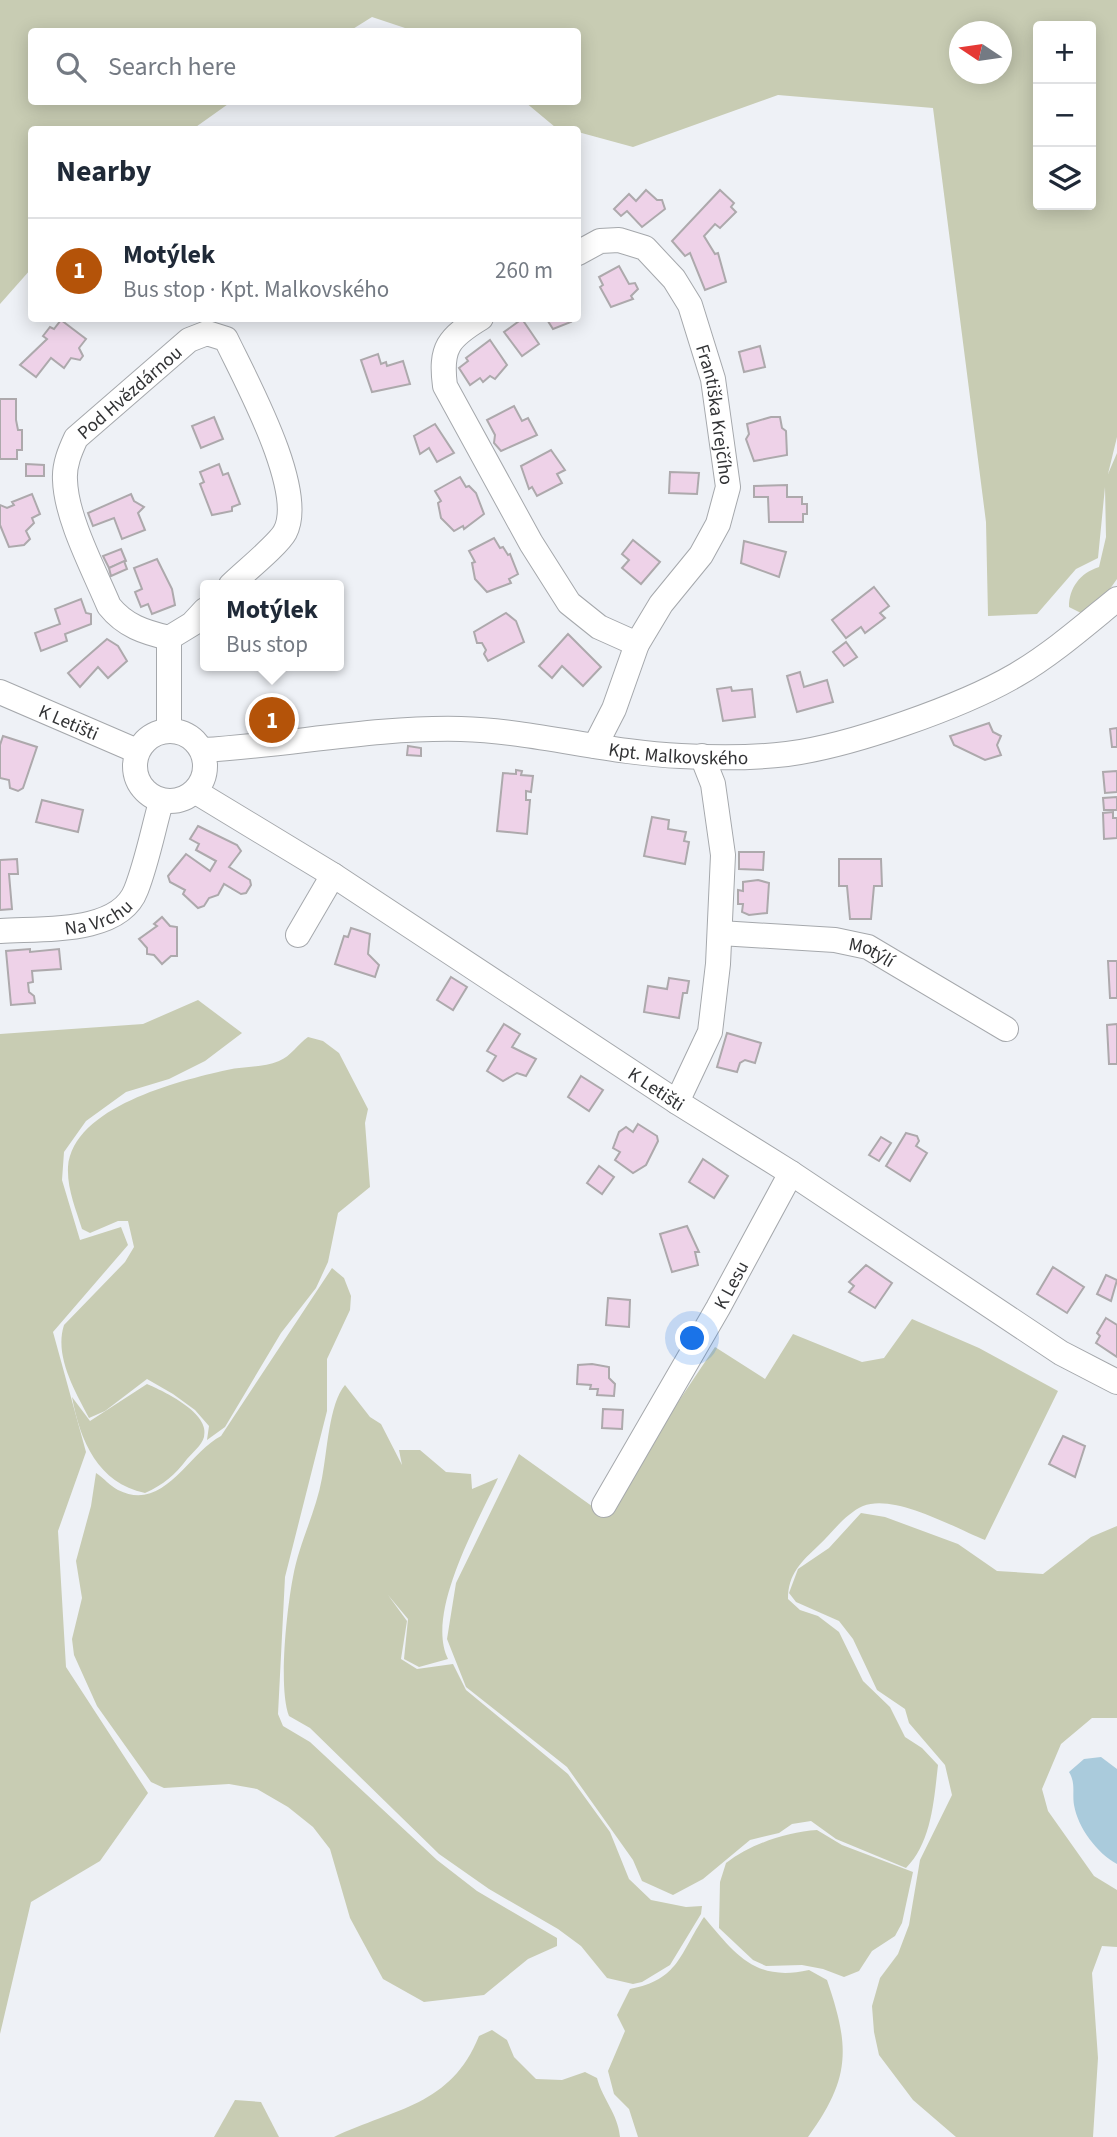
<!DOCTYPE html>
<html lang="en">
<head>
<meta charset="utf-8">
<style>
	:root { --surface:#fff; --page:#f6f6f7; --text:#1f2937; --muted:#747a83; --line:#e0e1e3; --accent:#b45309 }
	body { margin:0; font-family:"Source Sans 3",sans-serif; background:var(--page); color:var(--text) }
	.controls { position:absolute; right:21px; top:21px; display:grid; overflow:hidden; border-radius:7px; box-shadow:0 4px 18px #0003 }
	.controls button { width:63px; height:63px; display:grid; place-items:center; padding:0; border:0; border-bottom:2px solid var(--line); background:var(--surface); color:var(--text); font:35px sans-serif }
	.compass { position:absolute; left:949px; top:21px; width:63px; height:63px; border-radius:50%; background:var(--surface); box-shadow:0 4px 18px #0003; rotate:283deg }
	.you { position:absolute; left:693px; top:1339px; width:24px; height:24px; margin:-18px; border:5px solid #fff; border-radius:50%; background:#1a73e8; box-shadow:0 0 0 10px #1a73e833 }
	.badge { display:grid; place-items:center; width:46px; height:46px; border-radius:50%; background:var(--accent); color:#fff; font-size:23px; font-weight:700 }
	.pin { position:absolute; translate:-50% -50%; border:4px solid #fff; box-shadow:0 2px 7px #0006 }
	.popup { position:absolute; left:200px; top:580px; width:144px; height:91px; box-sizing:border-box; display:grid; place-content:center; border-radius:7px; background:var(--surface); filter:drop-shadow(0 2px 5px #0005); font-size:23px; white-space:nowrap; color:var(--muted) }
	.popup b { font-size:26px; color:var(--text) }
	.popup::after { content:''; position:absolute; left:50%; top:100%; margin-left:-14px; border:14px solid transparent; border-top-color:var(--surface) }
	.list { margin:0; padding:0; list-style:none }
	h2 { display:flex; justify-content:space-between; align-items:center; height:91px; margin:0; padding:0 28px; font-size:30px }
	h2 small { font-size:23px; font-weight:400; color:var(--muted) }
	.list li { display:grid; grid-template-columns:46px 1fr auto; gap:21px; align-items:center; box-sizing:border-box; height:105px; padding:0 28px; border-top:2px solid var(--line) }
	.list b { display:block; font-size:26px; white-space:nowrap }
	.list p { margin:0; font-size:23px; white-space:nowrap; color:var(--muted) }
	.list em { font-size:23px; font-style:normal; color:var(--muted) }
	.icon { flex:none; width:38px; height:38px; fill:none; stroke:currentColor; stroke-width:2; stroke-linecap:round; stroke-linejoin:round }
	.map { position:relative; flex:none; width:1117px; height:2137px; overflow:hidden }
	.search { position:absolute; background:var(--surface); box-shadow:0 4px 18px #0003; left:28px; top:28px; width:553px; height:77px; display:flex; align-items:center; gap:18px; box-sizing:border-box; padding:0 24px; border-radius:7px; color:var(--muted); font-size:26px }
	.panel { position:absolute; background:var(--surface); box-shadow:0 4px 18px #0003; left:28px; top:126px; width:553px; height:196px; border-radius:7px }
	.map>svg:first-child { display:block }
	.green { fill:#c8ccb3; fill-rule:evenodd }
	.water { fill:#aacbdc }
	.building { fill:#eed2e8; stroke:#ada9ac; stroke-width:2 }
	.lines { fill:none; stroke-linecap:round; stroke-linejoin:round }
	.minor-casing { stroke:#a5a8ac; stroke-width:26 }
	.minor { stroke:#fff; stroke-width:24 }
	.labels { text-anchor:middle; stroke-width:5; stroke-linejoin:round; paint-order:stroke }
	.street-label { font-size:19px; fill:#323335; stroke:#fff }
</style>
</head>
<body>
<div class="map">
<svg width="1117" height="2137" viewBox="0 0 1117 2137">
	<rect width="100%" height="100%" fill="#eef1f6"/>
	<g class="green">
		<path d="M0,0H1117V437L1108,474L1117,453V579L1107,593L1083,614L1069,607C1069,588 1080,573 1099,567L1106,537L1105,487L1098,558L1076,569L1037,614L988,616L986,522L933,108L778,95L633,147L578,132V130L555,127L525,102H578V32L414,31L372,17L348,32H32V102H231L193,129L32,130L31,269L0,304ZM1038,26H1091V205H1038ZM960,32H1002V74H960Z"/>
		<polygon points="198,1000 242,1033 205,1061 169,1079 126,1092 86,1121 64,1152 62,1180 80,1240 121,1227 128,1245 53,1332 86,1452 58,1531 66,1667 148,1793 100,1861 31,1902 0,2034 0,1034 143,1024"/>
		<path d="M308,1037L323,1041L339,1053L368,1109L365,1123L370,1187L338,1213L328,1262L316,1288L281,1333L225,1427L207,1440L209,1426L195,1410L173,1394L147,1379L105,1411L89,1418C75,1391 54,1356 64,1325L125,1262L134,1247L128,1221H118L90,1233L82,1229C76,1209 67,1189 68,1167C73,1107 178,1081 227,1070C245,1066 262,1068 279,1061C291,1056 298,1044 308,1037Z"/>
		<path d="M332,1268L344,1278L351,1296L350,1310L327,1359V1411L285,1577L278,1714L283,1726L310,1742L437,1860L477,1891L557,1938V1946L528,1959L484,1995L424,2002L383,1979L350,1918L330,1849L313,1827L288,1807L257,1789L229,1784L164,1788L151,1782L97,1706L74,1655L72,1639L82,1598L76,1561L91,1506L96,1473C104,1478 110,1486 118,1490C164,1513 188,1453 221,1436Z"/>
		<path d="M912,1319L979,1348L1058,1391L985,1540C955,1528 894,1493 863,1506C845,1514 832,1533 819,1545C801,1562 788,1574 788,1599L800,1610L818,1616L839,1632L863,1681L890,1707L905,1737L922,1748L938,1765C934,1799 932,1842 906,1868L836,1839L811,1821L792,1824L779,1833L750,1840L703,1879L673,1895L642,1881L633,1860L567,1767L466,1687L447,1639L456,1583L519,1454L603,1514L715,1347L765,1379L793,1334L862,1362L884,1358Z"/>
		<path d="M147,1384C163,1391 211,1413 204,1437C202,1445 192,1453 187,1459C175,1475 163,1485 145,1493C98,1483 80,1441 72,1397L90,1421Z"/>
		<path d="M345,1385L370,1417L381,1424L402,1465L399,1450H420L446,1472L471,1474L472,1489L498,1478C478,1522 425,1613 448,1659L419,1667L404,1659L408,1619L388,1595L407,1621L401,1659L417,1669L453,1664L466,1690L568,1774L610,1832L629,1879L651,1900L686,1907L702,1906L701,1914L670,1965L642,1982L633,1984L607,1978L581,1946L558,1929L489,1889L439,1854L310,1728L289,1716C278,1688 287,1608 293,1577C299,1543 316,1512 322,1478C327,1454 329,1403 345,1385Z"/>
		<polygon points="861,1513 885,1517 958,1544 997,1571 1043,1574 1091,1537 1117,1526 1117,1718 1092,1718 1061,1744 1042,1789 1048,1811 1094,1876 1117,1890 1117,1947 1102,1946 1092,1973 1098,2058 1093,2137 956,2137 913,2100 879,2055 874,2032 872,2006 880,1978 898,1954 909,1925 920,1860 952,1795 945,1765 909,1723 905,1709 877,1690 853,1639 839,1621 796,1602 789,1593 798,1569 829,1548"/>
		<path d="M817,1830L842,1845L913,1872L902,1923L895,1936L872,1951L859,1971L844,1977L823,1969L802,1965L766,1966L753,1960L719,1928L720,1882L726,1863C751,1844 786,1832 817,1830Z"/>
		<path d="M704,1917C736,1955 755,1982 809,1970L827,1980C850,2047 851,2078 808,2137H638L629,2109L614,2094L608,2071L625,2031L617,2015L630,1989C679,1980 680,1953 704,1917Z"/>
		<path d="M492,2030L507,2040L514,2057L536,2079L562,2080L585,2072L597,2078C603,2100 618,2114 620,2137H334C395,2108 451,2106 479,2036Z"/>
		<polygon points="235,2100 261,2102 279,2137 214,2137"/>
	</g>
	<path class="water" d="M1101,1757L1117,1769V1864C1097,1853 1078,1828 1074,1805C1072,1792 1076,1784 1069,1772L1084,1759Z"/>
	<g class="building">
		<polygon points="646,190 657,200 662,200 665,209 642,227 627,211 621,216 614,209 629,194 636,201"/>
		<polygon points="720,190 734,203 731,207 736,212 720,228 715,224 704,236 715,254 718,253 726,282 705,290 690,253 685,256 672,241"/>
		<polygon points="619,266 629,284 635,283 638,289 631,296 633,299 611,307 600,287 603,285 599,277"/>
		<polygon points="546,318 570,318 571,322 553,329"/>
		<polygon points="522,319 539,344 522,356 504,332"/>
		<polygon points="61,320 86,339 79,348 83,356 80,360 71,358 64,368 51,358 36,377 20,365 47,339 43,336 50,327 54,329"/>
		<polygon points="490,340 507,365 495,379 490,376 483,382 480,378 470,385 459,368 468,361 466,358"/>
		<polygon points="760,346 765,367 744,372 739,352"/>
		<polygon points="378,354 381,364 386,362 387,366 403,361 410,384 372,392 361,360"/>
		<polygon points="0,399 16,399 16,420 18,430 22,430 22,450 17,450 17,459 0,459"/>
		<polygon points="514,406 522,421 528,418 537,435 501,451 494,443 495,435 487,420"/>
		<polygon points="214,417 223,439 201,448 192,426"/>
		<polygon points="771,417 780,417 782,428 786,431 787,455 754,461 746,439 749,434 747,424"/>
		<polygon points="435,424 454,453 437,462 429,448 420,454 414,436"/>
		<polygon points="551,450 565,470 557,474 562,483 537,496 532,487 529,489 521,466"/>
		<polygon points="26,464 44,465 44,476 26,476"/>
		<polygon points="219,464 223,475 228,473 240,504 232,507 232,511 212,515 200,484 204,482 200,472"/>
		<polygon points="670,472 699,473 697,494 669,493"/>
		<polygon points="460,477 466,487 469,486 476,493 484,514 464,529 463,526 454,531 441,518 438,503 441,501 435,491"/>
		<polygon points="787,485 787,497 802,497 802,504 807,504 807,514 803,514 803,522 769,522 768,497 754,497 754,486"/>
		<polygon points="32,494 40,514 32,518 34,523 26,531 30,539 24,545 9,547 0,525 0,505 7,508 14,505 12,502"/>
		<polygon points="131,494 134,501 144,507 138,513 145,530 122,539 114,518 93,526 88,513"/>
		<polygon points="494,538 500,548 503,547 508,555 510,554 518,574 509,579 511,583 487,592 475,579 472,563 475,562 469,551"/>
		<polygon points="633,540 660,562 641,584 622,568 629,560 622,554"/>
		<polygon points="744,541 786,552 779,577 741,563"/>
		<polygon points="121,549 126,561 109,568 103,556"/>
		<polygon points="157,559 172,589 175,605 152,614 148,604 141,607 135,592 142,589 134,568"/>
		<polygon points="124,561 127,569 111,576 109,568"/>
		<polygon points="874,587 889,606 880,613 885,618 865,633 861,627 846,638 832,620"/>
		<polygon points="81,599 86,613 91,614 91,624 65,634 67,641 41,651 35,633 60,624 55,609"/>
		<polygon points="506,613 516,621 524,642 488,661 484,654 486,650 482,643 477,643 474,632"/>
		<polygon points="568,634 601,667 583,686 562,666 552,678 539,666"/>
		<polygon points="107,639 118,646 127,661 108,678 98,667 80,687 68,673"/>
		<polygon points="846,642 857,657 844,666 833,652"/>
		<polygon points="800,672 804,687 827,680 833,702 797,712 787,676"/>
		<polygon points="731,687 732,691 752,689 755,717 723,721 717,689"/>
		<polygon points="989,723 993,732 1001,736 997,745 1001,755 985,760 954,745 950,736"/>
		<polygon points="1117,728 1117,747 1112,747 1110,729"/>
		<polygon points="3,736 37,747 23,788 18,791 10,788 9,780 0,778 0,745"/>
		<polygon points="408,746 421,748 421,756 407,755"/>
		<polygon points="516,770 522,771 521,775 533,776 531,792 526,791 526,800 530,800 527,834 497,831 503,773 516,774"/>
		<polygon points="1117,771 1117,792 1105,793 1103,772"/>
		<polygon points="1117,797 1117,810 1104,810 1103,798"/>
		<polygon points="42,800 83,810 78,832 36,822"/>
		<polygon points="1113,812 1113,818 1117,818 1117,838 1104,839 1103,813"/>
		<polygon points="652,817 669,820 668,829 686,832 684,841 689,842 685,864 644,856"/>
		<polygon points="198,826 237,845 241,851 229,867 250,880 251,885 246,893 241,894 224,884 218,895 209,898 204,906 198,908 183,894 185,890 170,882 168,876 186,854 210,871 216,861 196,850 199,844 190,839"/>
		<polygon points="739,852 764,852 763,870 739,869"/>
		<polygon points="17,859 18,874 9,874 12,909 0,910 0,860"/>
		<polygon points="839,859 881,859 882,886 874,886 871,919 850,919 847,886 839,886"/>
		<polygon points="758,880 769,883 767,913 749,915 742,912 743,904 738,904 738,890 743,891 743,882"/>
		<polygon points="162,917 170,926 177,927 177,956 171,956 162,964 154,955 147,954 147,948 139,939 157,926 154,924"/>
		<polygon points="351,928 370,934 368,954 379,965 375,977 335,964 344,936 348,937"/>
		<polygon points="30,949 30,952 59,949 61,969 32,971 33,982 28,983 29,992 34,996 35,1003 11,1005 6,951"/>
		<polygon points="1108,961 1117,961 1117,998 1110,998"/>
		<polygon points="451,977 467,987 453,1010 437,1000"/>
		<polygon points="669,978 689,981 687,993 683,993 679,1018 644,1012 648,986 667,989"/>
		<polygon points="504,1024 520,1034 512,1047 536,1059 526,1076 517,1073 503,1081 487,1071 496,1056 487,1051"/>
		<polygon points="1117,1024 1117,1064 1109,1064 1107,1025"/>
		<polygon points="727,1033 761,1043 755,1063 745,1060 740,1063 737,1072 717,1067"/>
		<polygon points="581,1076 603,1090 589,1111 568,1097"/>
		<polygon points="638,1124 657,1136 658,1141 646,1165 633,1173 615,1160 620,1152 613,1148 619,1132 626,1127 633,1132"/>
		<polygon points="906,1133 917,1136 919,1141 916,1146 927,1153 910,1181 886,1166"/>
		<polygon points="881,1137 891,1143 879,1161 869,1155"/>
		<polygon points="703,1159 728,1176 714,1198 689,1182"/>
		<polygon points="599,1166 614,1177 602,1194 587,1183"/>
		<polygon points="687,1226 699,1252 695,1252 698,1265 672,1272 660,1234"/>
		<polygon points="866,1265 892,1283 875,1308 849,1292 854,1286 849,1282"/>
		<polygon points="1053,1267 1084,1287 1067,1313 1037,1294"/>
		<polygon points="1106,1275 1117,1280 1111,1301 1097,1294"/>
		<polygon points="608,1298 630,1300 629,1327 606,1325"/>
		<polygon points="1106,1318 1117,1325 1117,1357 1096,1343 1100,1336 1097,1333"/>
		<polygon points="592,1364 609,1367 609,1378 615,1384 614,1396 597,1395 598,1389 590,1389 591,1385 577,1384 578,1365"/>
		<polygon points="603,1409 623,1410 622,1429 602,1428"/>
		<polygon points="1063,1436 1085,1446 1075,1477 1049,1464"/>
	</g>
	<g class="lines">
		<defs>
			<g id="minor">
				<path id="s1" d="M578,253L600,241L619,240L645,248L674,279L690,305L713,379L728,487L718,524L701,555L661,604L637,644L614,709L595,746"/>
				<path d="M481,318C448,338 440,348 445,386L531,543L569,603L599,627L637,644"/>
				<path id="s2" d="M205,610L192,624L169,638C144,632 125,626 109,606C94,570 66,518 65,480C64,465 70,451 76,438L189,340L207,333L226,339C245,379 307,491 285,532C278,545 243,573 231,585"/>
				<polyline points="169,638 169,730"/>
				<path id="s3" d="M0,692L137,751"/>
				<circle cx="170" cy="766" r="35"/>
				<path id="s4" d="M203,750C289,745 375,727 461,729C535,731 607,753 681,756C715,758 753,758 787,754C850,746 961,707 1016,675C1052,654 1085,625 1117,599"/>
				<path id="s5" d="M196,792L333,875L677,1102L791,1173L1061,1353L1117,1382"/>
				<path id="s6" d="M0,931C40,928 119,935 136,890C147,862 153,830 161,802"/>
				<path id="s7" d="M720,933L835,940L868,947L1006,1029"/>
				<polyline points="298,935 333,875"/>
				<polyline points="677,1102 710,1032 718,964 723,855 713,784 702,756"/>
				<path id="s8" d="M604,1505L718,1308L791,1173"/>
			</g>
		</defs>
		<use href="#minor" class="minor-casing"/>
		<use href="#minor" class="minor"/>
	</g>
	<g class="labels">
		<g class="street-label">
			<text dy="7" stroke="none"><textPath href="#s2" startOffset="364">Pod Hvězdárnou</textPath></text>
			<text dy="7" stroke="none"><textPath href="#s1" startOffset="257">Františka Krejčího</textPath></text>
			<text dy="7" stroke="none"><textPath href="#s3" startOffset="75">K Letišti</textPath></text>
			<text dy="7" stroke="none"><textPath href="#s4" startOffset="478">Kpt. Malkovského</textPath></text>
			<text dy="7" stroke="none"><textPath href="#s6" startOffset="100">Na Vrchu</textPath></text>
			<text dy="7" stroke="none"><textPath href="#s7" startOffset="154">Motýlí</textPath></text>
			<text dy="7" stroke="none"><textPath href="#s5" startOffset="548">K Letišti</textPath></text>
			<text dy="7" stroke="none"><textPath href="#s8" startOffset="254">K Lesu</textPath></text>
		</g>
	</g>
</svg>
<div class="controls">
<button>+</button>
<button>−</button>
<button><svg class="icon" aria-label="layers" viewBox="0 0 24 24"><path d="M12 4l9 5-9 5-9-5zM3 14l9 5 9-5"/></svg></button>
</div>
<svg class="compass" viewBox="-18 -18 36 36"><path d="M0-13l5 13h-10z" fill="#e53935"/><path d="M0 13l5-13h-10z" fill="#747a83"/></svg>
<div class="you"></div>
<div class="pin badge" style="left:272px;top:720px">1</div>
<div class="popup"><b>Motýlek</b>Bus stop</div>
<div class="search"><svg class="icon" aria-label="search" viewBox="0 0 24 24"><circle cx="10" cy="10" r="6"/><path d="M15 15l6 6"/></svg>Search here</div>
<section class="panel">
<h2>Nearby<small></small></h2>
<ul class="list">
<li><span class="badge">1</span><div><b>Motýlek</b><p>Bus stop · Kpt. Malkovského</p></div><em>260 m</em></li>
</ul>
</section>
</div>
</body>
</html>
